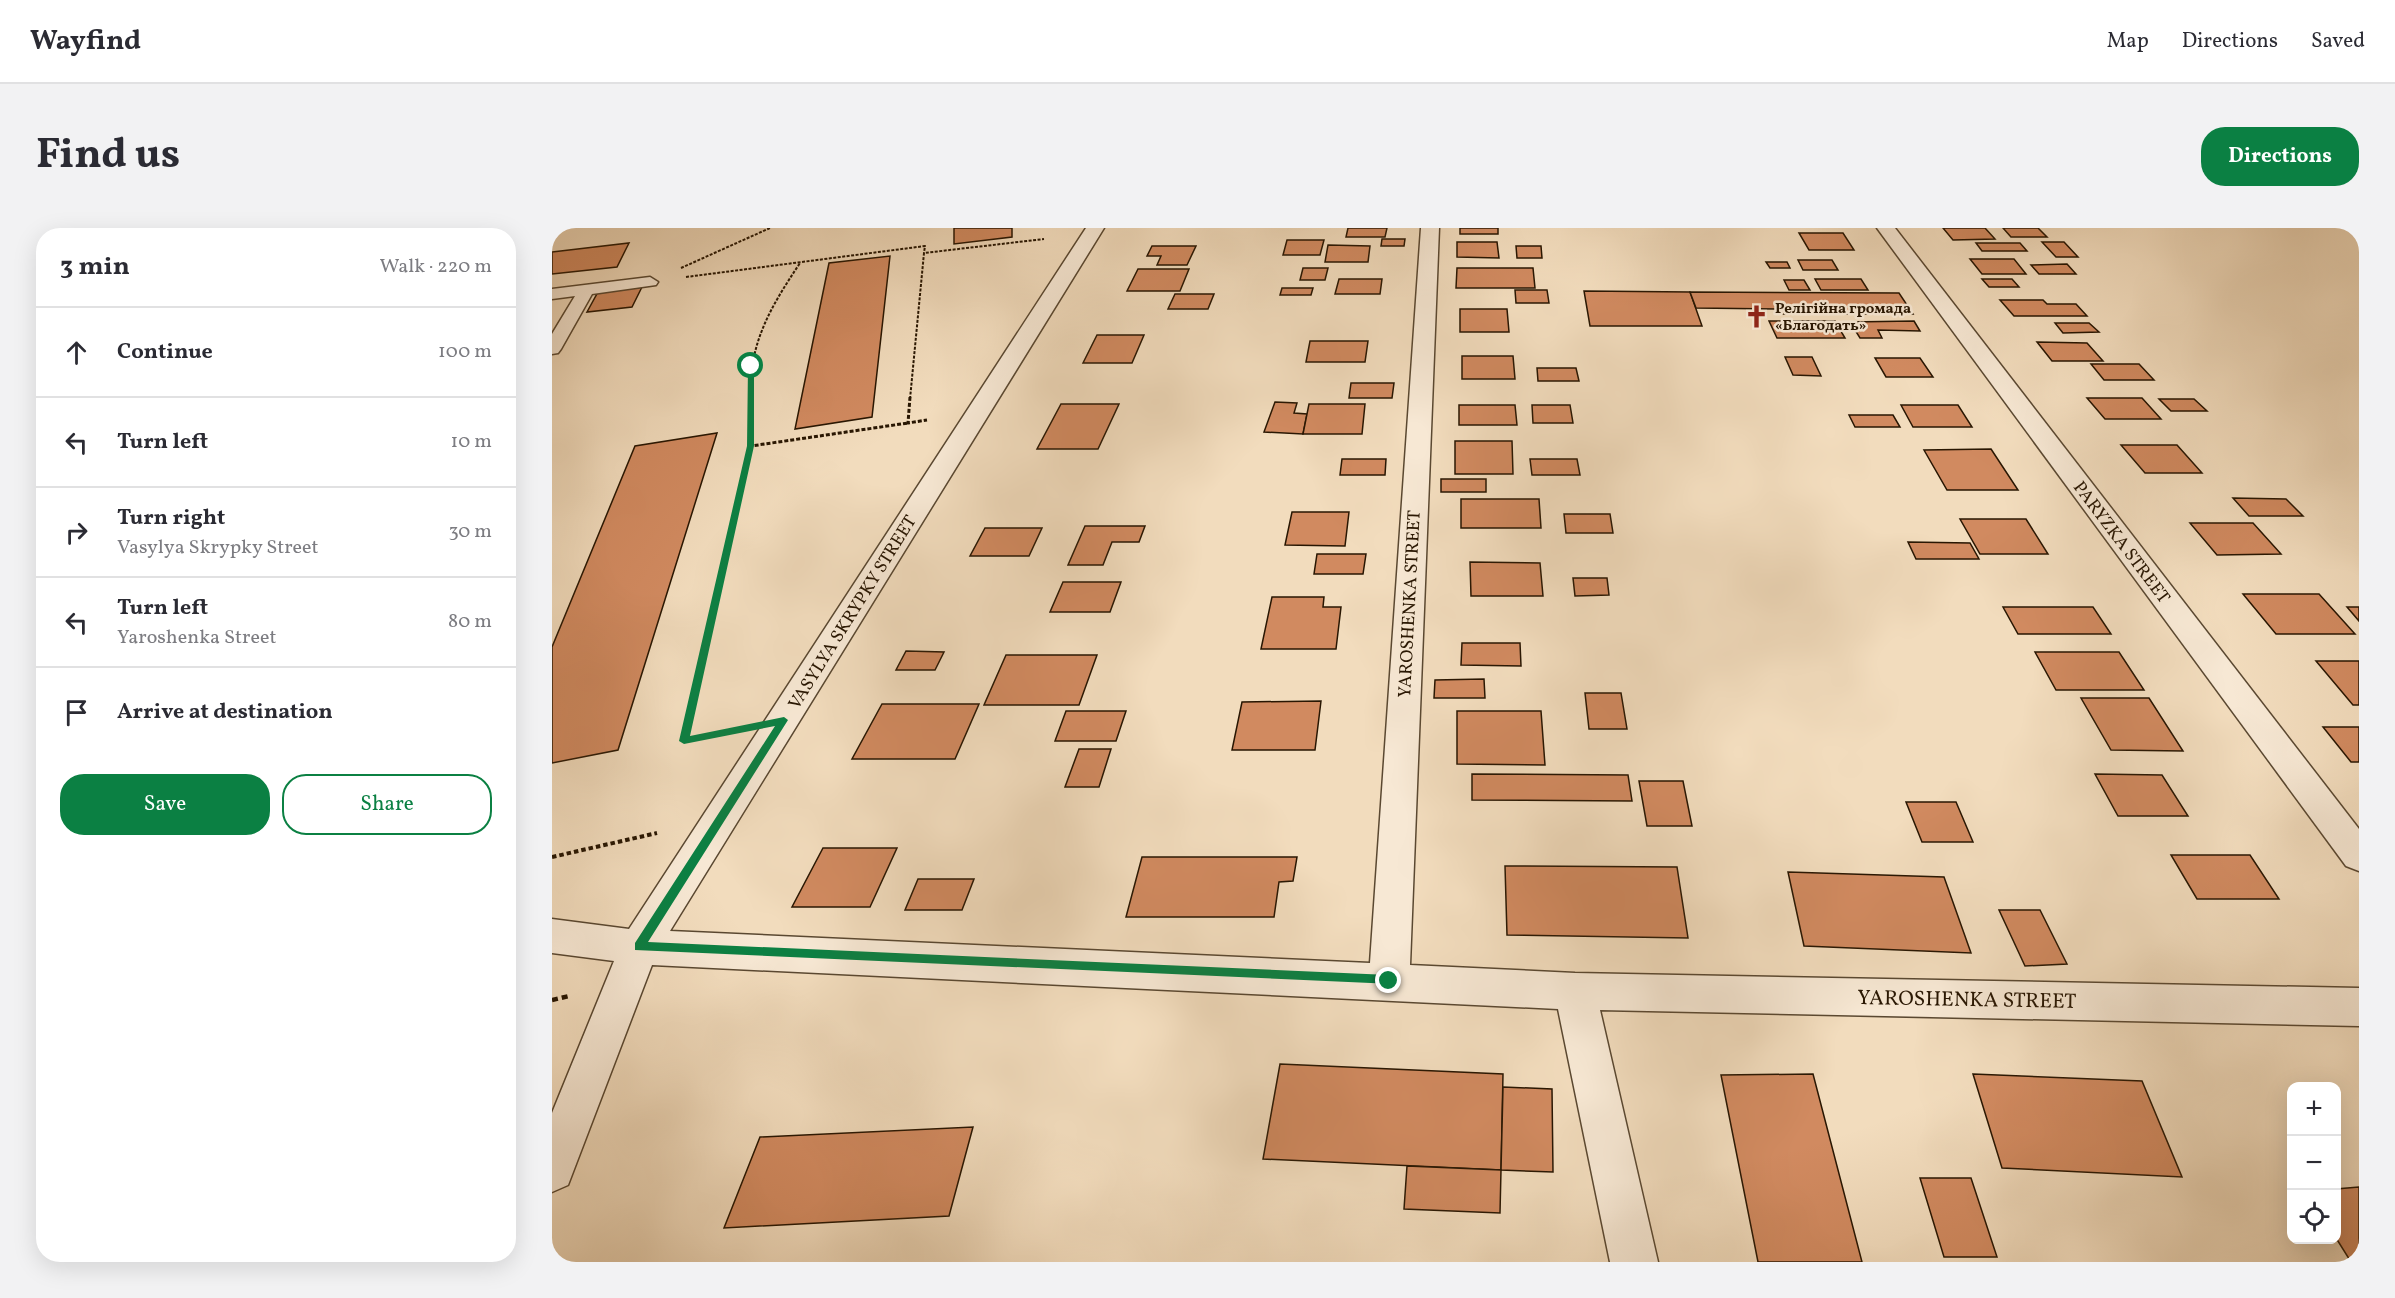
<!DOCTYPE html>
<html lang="en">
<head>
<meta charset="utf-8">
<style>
	:root { --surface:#fff; --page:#f2f2f3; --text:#2b2b33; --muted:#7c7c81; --line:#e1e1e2; --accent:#0b8043 }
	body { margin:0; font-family:Vollkorn,serif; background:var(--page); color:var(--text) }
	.controls { position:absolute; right:18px; bottom:18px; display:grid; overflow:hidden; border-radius:12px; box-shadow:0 6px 24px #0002 }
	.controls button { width:54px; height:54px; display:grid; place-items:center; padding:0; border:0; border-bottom:2px solid var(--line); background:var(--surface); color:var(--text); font:30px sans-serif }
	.stop { position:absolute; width:18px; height:18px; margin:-14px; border:4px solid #0b8043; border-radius:50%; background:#fff }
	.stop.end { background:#0b8043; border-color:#fff; box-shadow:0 2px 6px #0008 }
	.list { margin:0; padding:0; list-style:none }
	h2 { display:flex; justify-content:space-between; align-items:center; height:78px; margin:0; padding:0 24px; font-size:26px }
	h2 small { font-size:20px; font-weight:400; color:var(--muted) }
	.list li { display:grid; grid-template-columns:39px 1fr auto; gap:18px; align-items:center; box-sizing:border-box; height:90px; padding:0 24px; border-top:2px solid var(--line) }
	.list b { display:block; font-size:22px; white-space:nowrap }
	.list p { margin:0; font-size:20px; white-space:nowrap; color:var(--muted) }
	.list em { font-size:20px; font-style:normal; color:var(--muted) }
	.actions { display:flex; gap:12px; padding:18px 24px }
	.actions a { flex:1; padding:14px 0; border:2px solid var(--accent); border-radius:24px; text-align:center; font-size:21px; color:var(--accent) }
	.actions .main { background:var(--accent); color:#fff }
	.icon { flex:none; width:33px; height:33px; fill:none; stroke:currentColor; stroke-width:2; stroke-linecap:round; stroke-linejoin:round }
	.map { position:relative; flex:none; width:1807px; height:1034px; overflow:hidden; border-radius:24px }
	header { display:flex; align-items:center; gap:36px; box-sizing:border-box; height:84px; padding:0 30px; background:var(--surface); border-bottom:2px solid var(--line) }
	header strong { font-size:28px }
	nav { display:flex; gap:33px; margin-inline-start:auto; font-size:21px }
	.intro { display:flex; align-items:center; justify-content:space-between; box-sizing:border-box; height:144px; padding:0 36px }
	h1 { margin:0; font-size:42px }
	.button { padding:15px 27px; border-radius:24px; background:var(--accent); color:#fff; font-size:21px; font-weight:700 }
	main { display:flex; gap:36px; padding:0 36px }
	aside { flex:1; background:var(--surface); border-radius:24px; box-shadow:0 6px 24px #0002 }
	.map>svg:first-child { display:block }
	.building { fill:#d18a60; stroke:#281602; stroke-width:1.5 }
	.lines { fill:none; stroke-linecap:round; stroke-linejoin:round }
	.service-casing { stroke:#5a4831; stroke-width:3 }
	.minor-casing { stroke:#5a4831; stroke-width:3 }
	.path-far3 { stroke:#281602; stroke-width:2; stroke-dasharray:3 1.5; stroke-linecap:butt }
	.path-far2 { stroke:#281602; stroke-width:3; stroke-dasharray:4 2; stroke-linecap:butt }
	.path-far1 { stroke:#281602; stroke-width:4; stroke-dasharray:4.5 3; stroke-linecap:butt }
	.path { stroke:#281602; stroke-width:4.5; stroke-dasharray:6 4; stroke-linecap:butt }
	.service { fill:#f7e8d4; fill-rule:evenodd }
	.minor { fill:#f7e8d4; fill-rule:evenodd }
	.route { fill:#0b8043 }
	.labels { text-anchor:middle; stroke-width:5; stroke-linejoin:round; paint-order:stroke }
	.far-poi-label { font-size:15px; font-weight:bold; fill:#281602; stroke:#f7e8d4; text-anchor:start }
	.street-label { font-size:18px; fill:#281602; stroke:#f7e8d4 }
	.near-street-label { font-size:21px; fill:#281602; stroke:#f7e8d4 }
</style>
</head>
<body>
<header>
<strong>Wayfind</strong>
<nav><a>Map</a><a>Directions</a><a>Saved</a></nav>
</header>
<div class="intro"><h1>Find us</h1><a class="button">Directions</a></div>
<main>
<aside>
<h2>3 min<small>Walk · 220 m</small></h2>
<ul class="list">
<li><svg class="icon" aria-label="ahead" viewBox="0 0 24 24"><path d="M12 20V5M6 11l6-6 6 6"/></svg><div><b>Continue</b></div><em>100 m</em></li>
<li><svg class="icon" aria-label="left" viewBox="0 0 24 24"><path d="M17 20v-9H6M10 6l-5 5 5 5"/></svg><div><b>Turn left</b></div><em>10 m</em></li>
<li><svg class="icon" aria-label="right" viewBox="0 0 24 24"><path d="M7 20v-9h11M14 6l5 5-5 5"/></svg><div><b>Turn right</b><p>Vasylya Skrypky Street</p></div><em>30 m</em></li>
<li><svg class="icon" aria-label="left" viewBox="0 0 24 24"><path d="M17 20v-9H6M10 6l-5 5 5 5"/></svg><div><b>Turn left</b><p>Yaroshenka Street</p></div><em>80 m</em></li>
<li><svg class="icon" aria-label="arrive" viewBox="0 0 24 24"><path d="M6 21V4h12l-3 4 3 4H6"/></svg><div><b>Arrive at destination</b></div></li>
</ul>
<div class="actions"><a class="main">Save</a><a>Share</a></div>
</aside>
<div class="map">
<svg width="1807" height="1034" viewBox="0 0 1807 1034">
	<rect width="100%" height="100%" fill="#f2dcbd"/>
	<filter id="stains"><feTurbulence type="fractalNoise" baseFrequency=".00333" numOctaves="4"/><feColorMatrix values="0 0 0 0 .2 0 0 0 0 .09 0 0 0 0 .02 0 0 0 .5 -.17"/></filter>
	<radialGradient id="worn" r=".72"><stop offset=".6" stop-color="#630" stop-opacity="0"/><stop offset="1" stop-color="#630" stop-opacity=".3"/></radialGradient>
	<g class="building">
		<polygon points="402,0 460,0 460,9 402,16"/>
		<polygon points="796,0 835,0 833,9 794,9"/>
		<rect x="908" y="0" width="38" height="6"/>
		<polygon points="1391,0 1433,0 1443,11 1401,12"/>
		<polygon points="1451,0 1486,0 1495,9 1459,9"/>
		<polygon points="1247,5 1291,5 1302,22 1257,22"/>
		<polygon points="830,11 853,11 852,18 829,18"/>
		<polygon points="735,12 772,12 768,27 731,27"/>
		<polygon points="905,14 945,14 947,30 905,29"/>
		<polygon points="1490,14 1512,14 1526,29 1504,29"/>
		<polygon points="77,15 65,39 0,46 0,24"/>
		<polygon points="1424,15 1468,15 1475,23 1430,23"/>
		<polygon points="776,17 818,18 816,34 773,34"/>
		<polygon points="600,18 644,18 635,37 605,37 609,28 595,28"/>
		<polygon points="964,18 989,18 990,30 965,30"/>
		<polygon points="338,28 320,189 243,201 277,35"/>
		<polygon points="1418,31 1462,31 1474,46 1430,46"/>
		<polygon points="1246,32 1280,32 1286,42 1251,42"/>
		<polygon points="1214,34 1235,34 1238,40 1218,40"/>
		<polygon points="1515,36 1524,46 1487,46 1479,37"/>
		<polygon points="751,40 776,40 773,52 748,52"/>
		<polygon points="905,40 981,40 983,60 904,60"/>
		<polygon points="586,41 637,41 628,63 575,63"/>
		<polygon points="787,51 830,51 828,66 783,66"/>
		<polygon points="1263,51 1309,51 1316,62 1269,62"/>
		<polygon points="1430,51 1460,51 1467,59 1437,59"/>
		<polygon points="1232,52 1252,52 1258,62 1237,62"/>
		<polygon points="90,59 80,79 35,84 46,64"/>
		<polygon points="730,60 761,60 759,67 728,67"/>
		<polygon points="963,62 995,62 997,75 964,75"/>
		<polygon points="1032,63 1138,64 1150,98 1038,98"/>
		<polygon points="1138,64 1347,65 1361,86 1227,86 1224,81 1144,80"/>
		<polygon points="623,66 662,66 656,81 616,81"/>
		<polygon points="1448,72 1491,72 1495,76 1524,76 1535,88 1462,88"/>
		<polygon points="908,81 955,81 957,104 908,104"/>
		<polygon points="1217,93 1283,93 1293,110 1225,110"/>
		<polygon points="1362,93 1368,103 1326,102 1330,110 1308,110 1298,94"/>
		<polygon points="1503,95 1537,95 1547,104 1511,105"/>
		<polygon points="545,107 592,107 580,135 531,135"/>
		<polygon points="758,113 816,113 813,134 754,134"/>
		<polygon points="1485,114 1535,115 1551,133 1500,133"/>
		<polygon points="910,128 961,128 963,151 910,151"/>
		<polygon points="1233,129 1260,129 1269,148 1241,147"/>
		<polygon points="1323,130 1368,130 1381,149 1334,149"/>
		<polygon points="1539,136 1587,136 1602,152 1552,152"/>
		<polygon points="985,140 1024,140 1027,153 986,153"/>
		<polygon points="799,155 842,155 840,170 797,170"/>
		<polygon points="1535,170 1590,170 1609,191 1553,191"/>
		<polygon points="1607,171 1642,171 1655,183 1619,183"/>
		<polygon points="723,174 745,175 742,185 755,186 751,206 712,204"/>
		<polygon points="509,176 567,176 546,221 485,221"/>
		<polygon points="757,176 813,176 810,206 751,206"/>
		<polygon points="907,177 963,177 965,197 907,197"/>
		<polygon points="980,177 1018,177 1021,195 981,195"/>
		<polygon points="1349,177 1406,177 1420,199 1361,199"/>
		<polygon points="1297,187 1341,187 1348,199 1303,199"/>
		<polygon points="165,205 66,522 0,535 0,419 83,218"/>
		<polygon points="903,213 960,213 961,246 903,246"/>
		<polygon points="1569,217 1625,217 1650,245 1593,245"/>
		<polygon points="1439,221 1466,262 1395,262 1372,222"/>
		<polygon points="790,231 834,231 833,247 788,247"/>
		<polygon points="978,231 1025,231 1028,247 980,247"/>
		<rect x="889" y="251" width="45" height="13"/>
		<polygon points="1681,270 1734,271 1751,288 1697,288"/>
		<polygon points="909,271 987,271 989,300 909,300"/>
		<polygon points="740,284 797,284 793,318 733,317"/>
		<polygon points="1012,286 1058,286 1061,305 1014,305"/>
		<polygon points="1408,291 1474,291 1496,326 1428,326"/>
		<polygon points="1638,295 1701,295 1729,326 1665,327"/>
		<polygon points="533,298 593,298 587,314 560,314 551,337 516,337"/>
		<polygon points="433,300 490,300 477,328 418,328"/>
		<polygon points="1356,314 1418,315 1427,331 1364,331"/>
		<polygon points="765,326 814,326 811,346 762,346"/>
		<polygon points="918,334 988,335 991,368 919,368"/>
		<polygon points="1021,350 1055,350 1057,367 1023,368"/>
		<polygon points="511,354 569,354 558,384 498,384"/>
		<polygon points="1691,366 1767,366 1803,406 1724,406"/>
		<polygon points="720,369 772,369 771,379 789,379 784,421 709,421"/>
		<polygon points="1451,379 1541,379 1559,406 1466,406"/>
		<polygon points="1795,379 1807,379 1807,393"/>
		<polygon points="910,415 968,415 969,438 909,437"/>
		<polygon points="354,423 392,424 383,442 344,442"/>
		<polygon points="1483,424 1567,424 1592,462 1504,462"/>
		<polygon points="454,427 545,427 527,477 432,477"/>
		<polygon points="1764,433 1807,433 1807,477 1801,477"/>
		<polygon points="932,451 933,470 882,470 883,452"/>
		<polygon points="1033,465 1069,465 1075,501 1037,501"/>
		<polygon points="1529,470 1597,470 1631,523 1559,522"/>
		<polygon points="769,473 763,522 680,522 690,474"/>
		<polygon points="330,476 427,476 403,531 300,531"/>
		<polygon points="514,483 574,483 564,513 503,513"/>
		<polygon points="905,483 989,483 993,537 905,536"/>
		<polygon points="1771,499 1807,499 1807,534 1799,534"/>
		<polygon points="527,521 559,521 547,559 513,559"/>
		<polygon points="920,546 1076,547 1080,573 920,572"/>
		<polygon points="1543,546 1610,547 1636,588 1566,588"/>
		<polygon points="1087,553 1131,553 1140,598 1095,598"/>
		<polygon points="1354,574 1404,574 1421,614 1370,614"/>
		<polygon points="271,620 345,620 318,679 240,679"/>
		<polygon points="1619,627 1698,627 1727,671 1645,671"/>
		<polygon points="590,629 745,629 741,653 727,654 722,689 574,689"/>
		<polygon points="953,638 1125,639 1136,710 955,707"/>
		<polygon points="1236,644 1392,649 1419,725 1252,718"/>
		<polygon points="366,651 422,651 410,682 353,682"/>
		<polygon points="1447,682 1488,682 1515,736 1473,738"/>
		<polygon points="728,836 951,846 949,942 711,931"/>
		<polygon points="1261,846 1310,1034 1206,1034 1169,847"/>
		<polygon points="1421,846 1590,853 1630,949 1450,940"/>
		<polygon points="951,859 1000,861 1001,944 949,942"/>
		<polygon points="421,899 397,988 172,1000 208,909"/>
		<polygon points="855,938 949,942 948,985 852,981"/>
		<polygon points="1368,950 1419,950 1445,1029 1392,1029"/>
		<polygon points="1807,959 1807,1034 1799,1034 1784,1010 1784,961"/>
	</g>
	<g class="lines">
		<defs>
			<polygon id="service" points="98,49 106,54 104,57 40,66 9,121 6,125 0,126 0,106 23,68 0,71 0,61"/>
			<g id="minor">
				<polygon points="534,0 552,0 118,703 818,735 869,0 887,0 858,737 1023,745 1807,760 1807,798 1048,782 1106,1034 1058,1034 1006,781 100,737 16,957 0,964 0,885 62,733 0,725 0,691 77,701"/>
				<polygon points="1325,0 1343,0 1807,601 1807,643 1794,638"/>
			</g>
		</defs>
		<use href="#service" class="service-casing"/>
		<use href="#minor" class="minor-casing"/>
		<g class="path-far3">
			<polyline points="129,40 218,0"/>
			<polyline points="134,49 373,18 372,25"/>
			<path d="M198,171C197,115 218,80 248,35"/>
			<polyline points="358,171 372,25 492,11"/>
		</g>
		<g class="path-far2">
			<polyline points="198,169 199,218"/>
			<polyline points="358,169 356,195 375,192"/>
			<polyline points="160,390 199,218 356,195"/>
		</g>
		<g class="path-far1">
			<polyline points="160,388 132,513 169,505"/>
			<polyline points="0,629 105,605"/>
		</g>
		<polyline class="path" points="0,772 17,768"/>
		<use href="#service" class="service"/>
		<use href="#minor" class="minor"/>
	</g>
	<polygon class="route" points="199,136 202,138 202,218 138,508 232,489 236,492 96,714 837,747 843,753 841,756 83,722 83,715 223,498 132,516 127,513 195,218 196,138"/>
	<defs>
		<symbol id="church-bare" viewBox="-9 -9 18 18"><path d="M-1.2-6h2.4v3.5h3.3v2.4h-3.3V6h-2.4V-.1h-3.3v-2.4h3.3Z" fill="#8f2418" stroke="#f7e8d4" stroke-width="2.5" paint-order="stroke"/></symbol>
	</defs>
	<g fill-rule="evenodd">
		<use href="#church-bare" x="1188" y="72" width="33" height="33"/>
	</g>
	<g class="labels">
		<g class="far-poi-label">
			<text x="1223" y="85">Релігійна громада<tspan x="1223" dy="17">«Благодать»</tspan></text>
		</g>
		<g class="street-label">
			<text transform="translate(1570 314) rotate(53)" y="6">PARYZKA STREET</text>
			<text transform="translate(857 376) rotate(-87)" y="6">YAROSHENKA STREET</text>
			<text transform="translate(300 384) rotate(-58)" y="6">VASYLYA SKRYPKY STREET</text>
		</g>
		<g class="near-street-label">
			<text transform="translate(1415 771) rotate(1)" y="7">YAROSHENKA STREET</text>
		</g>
	</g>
	<rect width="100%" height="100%" filter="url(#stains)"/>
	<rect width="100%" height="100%" fill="url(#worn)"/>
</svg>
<div class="controls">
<button>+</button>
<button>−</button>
<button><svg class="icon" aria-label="locate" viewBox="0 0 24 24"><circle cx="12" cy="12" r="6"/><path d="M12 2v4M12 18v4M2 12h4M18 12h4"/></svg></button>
</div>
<div class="stop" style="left:199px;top:138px"></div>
<div class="stop end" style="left:837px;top:753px"></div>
</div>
</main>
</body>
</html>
